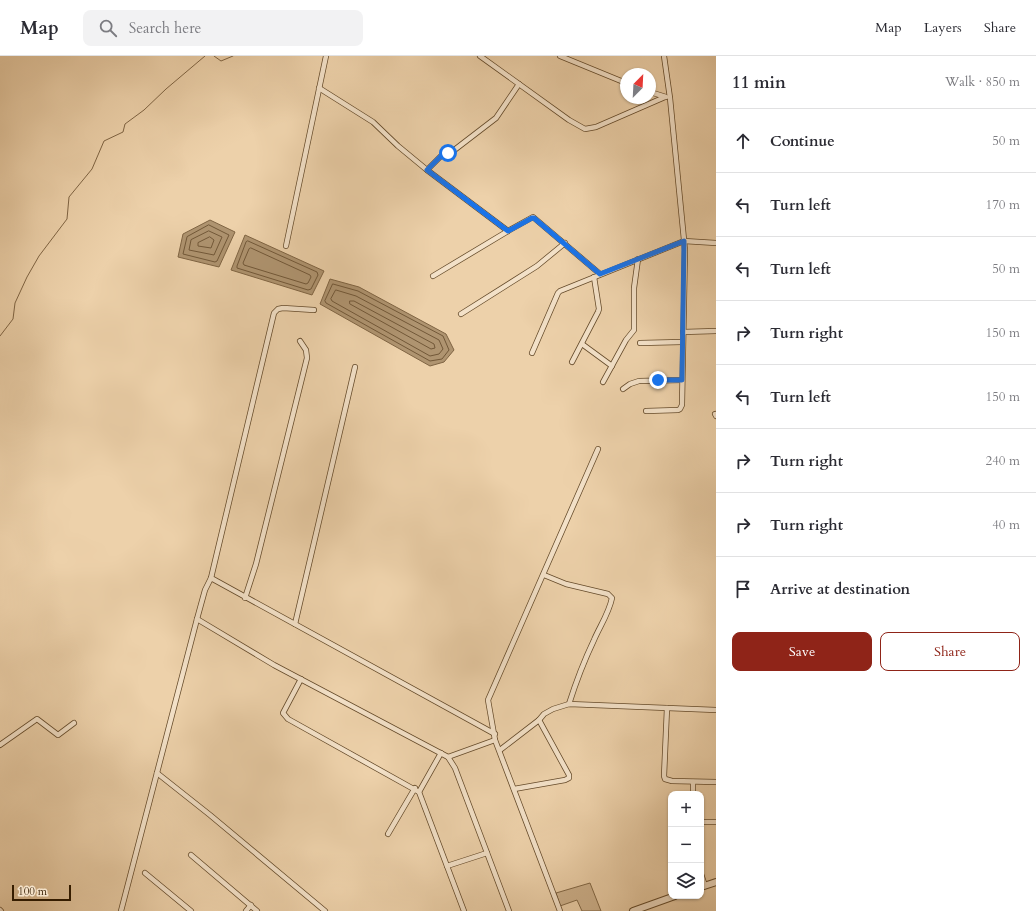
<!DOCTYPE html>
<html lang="en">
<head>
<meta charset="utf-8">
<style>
	:root { --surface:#fff; --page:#f2f2f3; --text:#2b2b33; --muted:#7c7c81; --line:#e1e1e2; --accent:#8f2418 }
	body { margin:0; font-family:Cardo,serif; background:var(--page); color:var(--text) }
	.controls { position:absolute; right:12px; bottom:12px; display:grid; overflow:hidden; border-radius:8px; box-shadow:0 1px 3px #0004 }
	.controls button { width:36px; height:36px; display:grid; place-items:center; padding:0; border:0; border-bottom:1px solid var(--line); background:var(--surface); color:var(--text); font:20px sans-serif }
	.compass { position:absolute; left:620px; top:12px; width:36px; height:36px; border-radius:50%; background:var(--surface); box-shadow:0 1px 3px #0004; rotate:24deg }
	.scale { position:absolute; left:12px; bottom:10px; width:59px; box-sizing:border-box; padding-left:4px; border:2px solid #361d00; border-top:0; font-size:11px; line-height:14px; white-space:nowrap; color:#361d00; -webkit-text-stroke:3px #f3e1c8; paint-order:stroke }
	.stop { position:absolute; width:12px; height:12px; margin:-9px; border:3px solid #1a73e8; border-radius:50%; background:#fff }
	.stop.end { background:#1a73e8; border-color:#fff; box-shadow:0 1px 4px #0008 }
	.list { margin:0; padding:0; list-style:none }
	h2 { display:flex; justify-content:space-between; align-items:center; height:52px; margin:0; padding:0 16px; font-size:17px }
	h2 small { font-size:13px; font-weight:400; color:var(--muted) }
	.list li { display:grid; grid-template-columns:26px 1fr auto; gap:12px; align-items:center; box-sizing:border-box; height:64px; padding:0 16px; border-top:1px solid var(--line) }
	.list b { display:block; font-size:15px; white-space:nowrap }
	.list em { font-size:13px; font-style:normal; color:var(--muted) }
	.actions { display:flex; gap:8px; padding:12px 16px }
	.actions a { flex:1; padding:9px 0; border:1px solid var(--accent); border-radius:8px; text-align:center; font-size:14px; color:var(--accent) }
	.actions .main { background:var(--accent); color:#fff }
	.icon { flex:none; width:22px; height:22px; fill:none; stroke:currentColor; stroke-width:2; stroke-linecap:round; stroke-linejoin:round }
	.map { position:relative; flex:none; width:716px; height:855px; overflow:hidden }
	header { display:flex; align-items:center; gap:24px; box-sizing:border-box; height:56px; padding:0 20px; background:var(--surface); border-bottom:1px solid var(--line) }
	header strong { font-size:19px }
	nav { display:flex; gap:22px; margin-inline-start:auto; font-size:14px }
	.search { width:280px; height:36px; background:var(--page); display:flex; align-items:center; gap:10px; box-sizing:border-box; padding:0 14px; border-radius:8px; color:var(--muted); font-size:15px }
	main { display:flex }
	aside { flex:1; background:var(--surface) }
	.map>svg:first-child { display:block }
	.green { fill:#ceb28d; stroke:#826846 }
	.water { fill:#af9470; stroke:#7f6443 }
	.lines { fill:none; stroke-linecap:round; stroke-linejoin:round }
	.shore { stroke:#725838; stroke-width:1 }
	.stream { stroke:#7f6443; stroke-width:1 }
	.minor-casing { stroke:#644a2a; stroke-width:6 }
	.tertiary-casing { stroke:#644a2a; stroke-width:8 }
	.minor { stroke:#f3e1c8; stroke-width:4.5 }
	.tertiary { stroke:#f3e1c8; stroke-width:6 }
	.route { stroke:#1a73e8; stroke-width:5 }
</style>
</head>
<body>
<header>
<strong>Map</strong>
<div class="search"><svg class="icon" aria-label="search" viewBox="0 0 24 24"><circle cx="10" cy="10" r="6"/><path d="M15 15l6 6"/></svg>Search here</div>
<nav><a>Map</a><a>Layers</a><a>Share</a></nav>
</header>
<main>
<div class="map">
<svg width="716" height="855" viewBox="0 0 716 855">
	<rect width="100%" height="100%" fill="#edd1aa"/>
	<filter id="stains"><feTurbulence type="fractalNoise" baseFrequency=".005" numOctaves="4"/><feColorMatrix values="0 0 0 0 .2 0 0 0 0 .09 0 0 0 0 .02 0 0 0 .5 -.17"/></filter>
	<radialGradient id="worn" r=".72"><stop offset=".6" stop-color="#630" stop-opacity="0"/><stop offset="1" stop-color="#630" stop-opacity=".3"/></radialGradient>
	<polygon class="green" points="590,827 601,855 582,855 577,844 560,850 556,837"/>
	<g class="water">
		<polygon points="210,164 235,176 219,211 178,201 183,178"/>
		<polygon points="245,179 324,215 312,239 231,214"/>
		<polygon points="330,223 359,231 446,278 454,294 444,306 430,310 320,248"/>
	</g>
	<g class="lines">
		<g class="shore">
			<polygon points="209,169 229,179 217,205 215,206 183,198 187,181"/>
			<polygon points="209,175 222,181 214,199 189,194 191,184"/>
			<polygon points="210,181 214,184 211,192 198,190 198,187"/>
			<polygon points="248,185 317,216 318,219 311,233 308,234 237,212 237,210 246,186"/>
			<polygon points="251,192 310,219 311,221 308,227 306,228 244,209 243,207 249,193"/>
			<polygon points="333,228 358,235 443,280 449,294 442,303 430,305 326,247 325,245"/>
			<polygon points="336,234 356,240 439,284 443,293 439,298 430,300 332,245 331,243"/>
			<polygon points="350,245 354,245 434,288 435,292 431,293 350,248"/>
		</g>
		<g class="stream">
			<polyline points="214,0 221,5 233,0"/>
			<polyline points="0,280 13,263 15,247 27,221 39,200 67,163 69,141 92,113 104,85 123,76 125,68 144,54 166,33 205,0"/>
		</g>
		<defs>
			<g id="minor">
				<polyline points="480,0 569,64 585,73 596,71 665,41"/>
				<polyline points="560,0 626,27"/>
				<polyline points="319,32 373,66 398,90 427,114 508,175"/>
				<polyline points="650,36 666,41"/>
				<polyline points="427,114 441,100 453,95 496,62 519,28"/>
				<polyline points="286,190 326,0"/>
				<polyline points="433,220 508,175 533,161 600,218"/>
				<polyline points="461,258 537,210 565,187"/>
				<polyline points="683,276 716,275"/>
				<polyline points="640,287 682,286"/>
				<polyline points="582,288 612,310"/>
				<polyline points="532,297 558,237 560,235 684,185 716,187"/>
				<polyline points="572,306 598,256 599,253 594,221"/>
				<polyline points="603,326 626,284 634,274 634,232 638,203"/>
				<polyline points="623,333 630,328 639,325 682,324"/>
				<polyline points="646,355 678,354 680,353 682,349 685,194 670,42 664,0"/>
				<polyline points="715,358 716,360"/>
				<path d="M544,519L566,528L608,538L612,542C609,557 600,570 594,584C584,605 576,626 569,648"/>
				<polyline points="211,522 495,678"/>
				<polyline points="245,542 256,508 307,302 306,294 300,285"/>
				<polyline points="197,563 274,609 448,701 455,712 509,855"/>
				<polyline points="295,568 355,311"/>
				<polyline points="301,623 283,657 288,663 419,736 464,855"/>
				<polyline points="667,652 664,720 665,723 672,725 716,726"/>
				<polyline points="0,689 37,663 58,679 74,667"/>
				<polyline points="500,694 539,664 544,658 553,653 569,648 716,654"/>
				<polyline points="448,701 495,684"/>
				<polyline points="157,717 210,759 325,855"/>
				<polyline points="514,733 565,724 569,722 569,719 539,664"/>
				<polyline points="419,736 441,697"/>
				<polyline points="693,738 693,726"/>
				<polyline points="701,766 716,766"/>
				<polyline points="388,778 415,732"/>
				<polyline points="191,799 257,855"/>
				<polyline points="447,810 487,797"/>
				<polyline points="145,817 191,855"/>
				<polyline points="701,818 705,830"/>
				<polyline points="0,854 1,855"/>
				<polyline points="121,855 197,563 205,534 211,522 274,257 278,253 283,252 314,254"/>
				<polyline points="246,855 251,849"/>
				<polyline points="560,855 495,684 488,644 598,393"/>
			</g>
			<g id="tertiary">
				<polyline points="701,831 716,826"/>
				<polyline points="633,855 675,840"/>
			</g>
		</defs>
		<use href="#minor" class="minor-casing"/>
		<use href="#tertiary" class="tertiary-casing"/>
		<use href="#minor" class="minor"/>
		<use href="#tertiary" class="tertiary"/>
	</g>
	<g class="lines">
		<polyline class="route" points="448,97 441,100 427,114 508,175 532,162 534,162 600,218 684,185 682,324 658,324"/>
	</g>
	<rect width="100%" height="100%" filter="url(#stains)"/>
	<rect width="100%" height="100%" fill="url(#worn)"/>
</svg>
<div class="controls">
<button>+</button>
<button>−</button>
<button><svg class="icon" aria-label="layers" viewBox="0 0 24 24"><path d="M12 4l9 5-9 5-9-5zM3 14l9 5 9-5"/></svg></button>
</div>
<svg class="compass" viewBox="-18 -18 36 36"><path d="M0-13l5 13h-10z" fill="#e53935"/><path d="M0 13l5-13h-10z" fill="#7c7c81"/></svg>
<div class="scale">100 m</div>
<div class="stop" style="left:448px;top:97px"></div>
<div class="stop end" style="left:658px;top:324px"></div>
</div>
<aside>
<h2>11 min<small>Walk · 850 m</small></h2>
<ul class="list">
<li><svg class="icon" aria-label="ahead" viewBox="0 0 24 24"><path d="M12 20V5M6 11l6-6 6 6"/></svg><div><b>Continue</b></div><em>50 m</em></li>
<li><svg class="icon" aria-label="left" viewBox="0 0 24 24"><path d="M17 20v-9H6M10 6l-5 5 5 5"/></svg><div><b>Turn left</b></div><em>170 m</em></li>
<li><svg class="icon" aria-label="left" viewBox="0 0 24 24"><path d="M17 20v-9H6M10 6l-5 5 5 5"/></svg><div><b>Turn left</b></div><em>50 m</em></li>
<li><svg class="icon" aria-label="right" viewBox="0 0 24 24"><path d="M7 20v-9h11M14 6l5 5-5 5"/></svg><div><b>Turn right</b></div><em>150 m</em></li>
<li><svg class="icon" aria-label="left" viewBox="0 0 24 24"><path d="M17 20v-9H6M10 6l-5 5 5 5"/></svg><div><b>Turn left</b></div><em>150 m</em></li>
<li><svg class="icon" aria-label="right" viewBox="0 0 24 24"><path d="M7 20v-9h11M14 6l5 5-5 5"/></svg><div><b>Turn right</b></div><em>240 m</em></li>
<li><svg class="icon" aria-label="right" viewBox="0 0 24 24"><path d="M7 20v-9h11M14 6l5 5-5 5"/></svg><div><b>Turn right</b></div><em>40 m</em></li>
<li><svg class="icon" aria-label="arrive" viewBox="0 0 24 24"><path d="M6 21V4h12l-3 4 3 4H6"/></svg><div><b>Arrive at destination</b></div></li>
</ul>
<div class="actions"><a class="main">Save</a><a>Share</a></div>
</aside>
</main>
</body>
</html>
